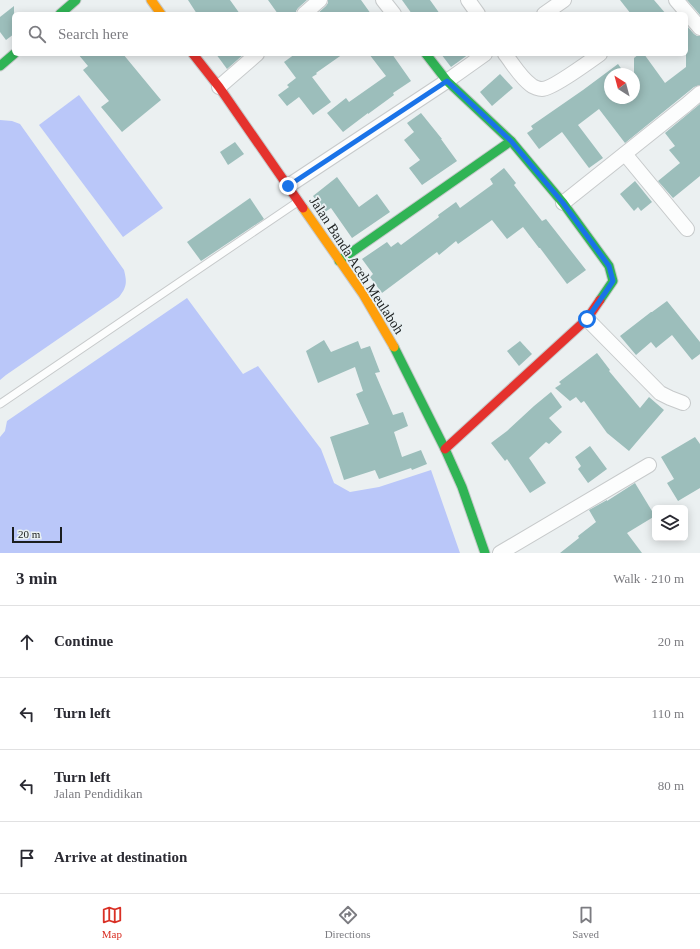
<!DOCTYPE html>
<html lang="en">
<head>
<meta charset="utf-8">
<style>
	:root { --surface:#fff; --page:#f7f7f7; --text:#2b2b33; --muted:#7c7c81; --line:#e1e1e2; --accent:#d93025 }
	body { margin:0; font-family:Georgia,serif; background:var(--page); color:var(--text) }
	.controls { position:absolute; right:12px; bottom:12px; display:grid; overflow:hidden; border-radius:6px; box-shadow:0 2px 10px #0003 }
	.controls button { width:36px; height:36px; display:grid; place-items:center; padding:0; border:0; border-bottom:1px solid var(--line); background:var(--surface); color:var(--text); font:20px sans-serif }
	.compass { position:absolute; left:604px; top:68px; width:36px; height:36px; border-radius:50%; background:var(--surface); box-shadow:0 2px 10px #0003; rotate:324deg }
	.scale { position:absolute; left:12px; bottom:10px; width:50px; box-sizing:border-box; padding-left:4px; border:2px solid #1b1e1e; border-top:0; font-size:11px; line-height:14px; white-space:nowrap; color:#1b1e1e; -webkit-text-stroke:3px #e9f1f3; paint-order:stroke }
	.stop { position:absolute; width:12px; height:12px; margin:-9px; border:3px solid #1a73e8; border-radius:50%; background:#fff }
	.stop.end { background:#1a73e8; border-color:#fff; box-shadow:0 1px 4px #0008 }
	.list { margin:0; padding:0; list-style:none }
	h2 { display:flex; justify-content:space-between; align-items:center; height:52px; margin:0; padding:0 16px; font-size:17px }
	h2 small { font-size:13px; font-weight:400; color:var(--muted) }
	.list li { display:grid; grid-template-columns:26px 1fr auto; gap:12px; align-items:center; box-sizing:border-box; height:72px; padding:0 16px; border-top:1px solid var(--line) }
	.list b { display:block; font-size:15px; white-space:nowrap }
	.list p { margin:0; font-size:13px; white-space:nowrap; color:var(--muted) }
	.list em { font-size:13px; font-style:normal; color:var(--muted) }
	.icon { flex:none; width:22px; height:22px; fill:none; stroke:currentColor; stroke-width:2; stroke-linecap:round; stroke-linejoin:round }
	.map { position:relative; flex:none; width:700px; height:553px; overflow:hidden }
	.search { position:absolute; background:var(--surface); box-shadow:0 2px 10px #0003; left:12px; right:12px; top:12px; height:44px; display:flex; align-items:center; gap:10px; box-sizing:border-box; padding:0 14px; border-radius:6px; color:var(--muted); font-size:15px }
	.sheet { height:340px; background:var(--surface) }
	nav { display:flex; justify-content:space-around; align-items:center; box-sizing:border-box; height:56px; border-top:1px solid var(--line); background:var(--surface); font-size:11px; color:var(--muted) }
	nav a { display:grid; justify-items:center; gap:2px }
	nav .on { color:var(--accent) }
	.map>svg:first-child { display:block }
	.water { fill:#bac7f9 }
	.building { fill:#9cbebb }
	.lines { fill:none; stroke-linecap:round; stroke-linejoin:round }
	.lane-casing { stroke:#c7cacb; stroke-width:9 }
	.street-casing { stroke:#c7cacb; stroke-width:16 }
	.fast-casing { stroke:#c7cacb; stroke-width:11 }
	.slow-casing { stroke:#c7cacb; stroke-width:11 }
	.jam-casing { stroke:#c7cacb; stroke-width:11 }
	.lane { stroke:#fcfdfd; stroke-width:7 }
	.street { stroke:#fcfdfd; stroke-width:14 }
	.fast { stroke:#30b455; stroke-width:9 }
	.slow { stroke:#ff9f0a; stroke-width:9 }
	.jam { stroke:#e5322d; stroke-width:9 }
	.route { stroke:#1a73e8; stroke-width:5 }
	.labels { text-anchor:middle; stroke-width:3.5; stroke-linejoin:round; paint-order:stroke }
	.street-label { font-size:14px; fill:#1b1e1e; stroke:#e9f1f3 }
</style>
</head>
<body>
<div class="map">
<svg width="700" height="553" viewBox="0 0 700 553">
	<rect width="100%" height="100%" fill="#ebf0f1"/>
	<g class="water">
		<polygon points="79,95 163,208 123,237 39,125"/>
		<path d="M0,120L12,121L20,124L124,270C127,282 127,287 119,297L6,375L0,380Z"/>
		<polygon points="187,298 243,374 258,366 321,449 334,483 350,492 379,487 431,470 460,553 0,553 0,437 5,431 7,421"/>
	</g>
	<g class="building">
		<polygon points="188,0 230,0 240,14 197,14"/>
		<polygon points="268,0 307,0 298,8 296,11 296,14 278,14"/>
		<polygon points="328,0 361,0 371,14 317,14 326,6 328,3"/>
		<polygon points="402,0 430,0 440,14 412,14"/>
		<polygon points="620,0 654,0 666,14 631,14"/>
		<polygon points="687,0 700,0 700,15"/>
		<polygon points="14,6 14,34 6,40 0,32 0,17"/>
		<polygon points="686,25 694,34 697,36 700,36 700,85 694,87 625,143 599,109 578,125 603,158 589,168 562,132 539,149 527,133 533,129 531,126 583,90 618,64 625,74 610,74 610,98 634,98 634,58 639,54 644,54 665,83 686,67"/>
		<polygon points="78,54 123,54 161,100 122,132 101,107 109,101 83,70 88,66"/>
		<polygon points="216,54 244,54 227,69"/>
		<polygon points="295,54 343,54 316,73 317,74 312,77 331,102 313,115 299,97 287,106 278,95 289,87 287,85 296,78 284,62"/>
		<polygon points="369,54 392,54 411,81 393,93 394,95 368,114 368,113 343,132 327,113 346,98 349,102 386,76"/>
		<polygon points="441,54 469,54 451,67"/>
		<polygon points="500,74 513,88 492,106 480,92"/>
		<polygon points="700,104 700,176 673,198 658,181 680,163 669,150 675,146 665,133"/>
		<polygon points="421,113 442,139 441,139 457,161 422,185 409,168 420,160 404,140 414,132 407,123"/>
		<polygon points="235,142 244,154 228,165 220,152"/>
		<polygon points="504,168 516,183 514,185 542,221 546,219 586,270 567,284 540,248 539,248 523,227 507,239 492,220 458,244 456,241 439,255 437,252 382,293 370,277 373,274 362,259 387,242 391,247 398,242 401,245 439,217 438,215 456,202 460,208 493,184 490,179"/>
		<polygon points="337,177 359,207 377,194 390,212 352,238 331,208 325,212 313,196"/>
		<polygon points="635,181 652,202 641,211 638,207 634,211 620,194"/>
		<polygon points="250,198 264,219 201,261 187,242"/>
		<polygon points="667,301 700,342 700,354 692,360 672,335 656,348 651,342 636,355 620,336 651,312 652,312"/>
		<polygon points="324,340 331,352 358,341 361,349 370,346 380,372 375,373 393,415 403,412 408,426 394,432 402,457 421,450 427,464 412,470 411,468 379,479 375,470 344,480 330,437 369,424 356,394 363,391 355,367 318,383 306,351"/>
		<polygon points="520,341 532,354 519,366 507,351"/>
		<polygon points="597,353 610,370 609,371 640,408 649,397 664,410 629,451 607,433 584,401 581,403 576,397 570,401 555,388 561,384 559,382"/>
		<polygon points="551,392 562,407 549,418 562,432 549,444 546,442 529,458 546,483 530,493 507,459 505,461 491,443 507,431 534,406"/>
		<polygon points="695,437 700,444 700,488 678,501 667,483 674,479 661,457"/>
		<polygon points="590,446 607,469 588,483 578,469 581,466 575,457"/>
		<polygon points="635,483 655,516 627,533 642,553 560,553 579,538 578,536 596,522 589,510 607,500 607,501"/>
	</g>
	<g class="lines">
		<defs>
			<polyline id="lane" points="0,404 296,203"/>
			<g id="street">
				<polyline points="383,0 394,14"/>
				<polyline points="468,0 478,14"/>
				<polyline points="676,0 700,28"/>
				<polyline points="304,14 320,0"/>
				<polyline points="544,14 564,0"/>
				<path d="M505,54C513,64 520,77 531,85C533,87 539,89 542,89C552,89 590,61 600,54"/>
				<polyline points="219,87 257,54"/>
				<polyline points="625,154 687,229"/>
				<polyline points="288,186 447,81 485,54"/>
				<polyline points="563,203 686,105 700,93"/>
				<polyline points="587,319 660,393 670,398 683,403"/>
				<polyline points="500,553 649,465"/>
			</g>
			<g id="fast">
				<polyline points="60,14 76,0"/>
				<polyline points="426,54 447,81 511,141 563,203 609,266 613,281 600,300"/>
				<polyline points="0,66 14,54"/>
				<polyline points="339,261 511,141"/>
				<polyline points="394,347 445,449 462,487 485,553"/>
			</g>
			<g id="slow">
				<polyline points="151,0 161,14"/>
				<polyline points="303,208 363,294 394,347"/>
			</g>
			<g id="jam">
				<polyline points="193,54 219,87 303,208"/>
				<polyline points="445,449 587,319 600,300"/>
			</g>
		</defs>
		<use href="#lane" class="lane-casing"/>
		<use href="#street" class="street-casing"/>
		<use href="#fast" class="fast-casing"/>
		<use href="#slow" class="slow-casing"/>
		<use href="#jam" class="jam-casing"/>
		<use href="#lane" class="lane"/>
		<use href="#street" class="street"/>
		<use href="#fast" class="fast"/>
		<use href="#slow" class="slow"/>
		<use href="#jam" class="jam"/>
	</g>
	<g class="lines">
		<polyline class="route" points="288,186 447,81 511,141 563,203 609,266 613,281 605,293 587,319"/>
	</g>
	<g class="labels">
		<g class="street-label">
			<text transform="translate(357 265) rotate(57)" y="5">Jalan Banda Aceh Meulaboh</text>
		</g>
	</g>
</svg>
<div class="controls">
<button><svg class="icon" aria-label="layers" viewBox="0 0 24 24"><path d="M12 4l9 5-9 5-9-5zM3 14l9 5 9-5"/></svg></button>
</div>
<svg class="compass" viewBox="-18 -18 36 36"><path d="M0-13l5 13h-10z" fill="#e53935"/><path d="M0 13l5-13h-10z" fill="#7c7c81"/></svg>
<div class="scale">20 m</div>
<div class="stop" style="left:587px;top:319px"></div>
<div class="stop end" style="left:288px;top:186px"></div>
<div class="search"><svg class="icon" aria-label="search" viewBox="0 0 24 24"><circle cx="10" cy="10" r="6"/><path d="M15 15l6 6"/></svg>Search here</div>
</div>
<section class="sheet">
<h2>3 min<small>Walk · 210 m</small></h2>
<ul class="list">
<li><svg class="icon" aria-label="ahead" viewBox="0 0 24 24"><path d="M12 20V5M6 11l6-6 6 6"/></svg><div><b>Continue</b></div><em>20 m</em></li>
<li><svg class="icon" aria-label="left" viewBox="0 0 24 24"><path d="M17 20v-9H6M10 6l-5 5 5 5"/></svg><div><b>Turn left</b></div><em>110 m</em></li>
<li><svg class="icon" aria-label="left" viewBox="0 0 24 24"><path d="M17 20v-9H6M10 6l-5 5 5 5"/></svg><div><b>Turn left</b><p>Jalan Pendidikan</p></div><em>80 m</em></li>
<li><svg class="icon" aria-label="arrive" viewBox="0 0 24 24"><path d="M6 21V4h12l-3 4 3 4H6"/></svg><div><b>Arrive at destination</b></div></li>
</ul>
</section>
<nav>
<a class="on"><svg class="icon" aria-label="map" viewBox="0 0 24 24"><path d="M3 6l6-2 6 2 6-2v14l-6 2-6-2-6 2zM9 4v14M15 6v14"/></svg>Map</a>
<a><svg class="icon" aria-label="directions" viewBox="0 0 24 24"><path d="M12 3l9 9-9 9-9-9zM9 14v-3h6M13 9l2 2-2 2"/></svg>Directions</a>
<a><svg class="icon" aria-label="saved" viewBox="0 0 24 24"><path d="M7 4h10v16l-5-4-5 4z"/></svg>Saved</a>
</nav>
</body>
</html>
